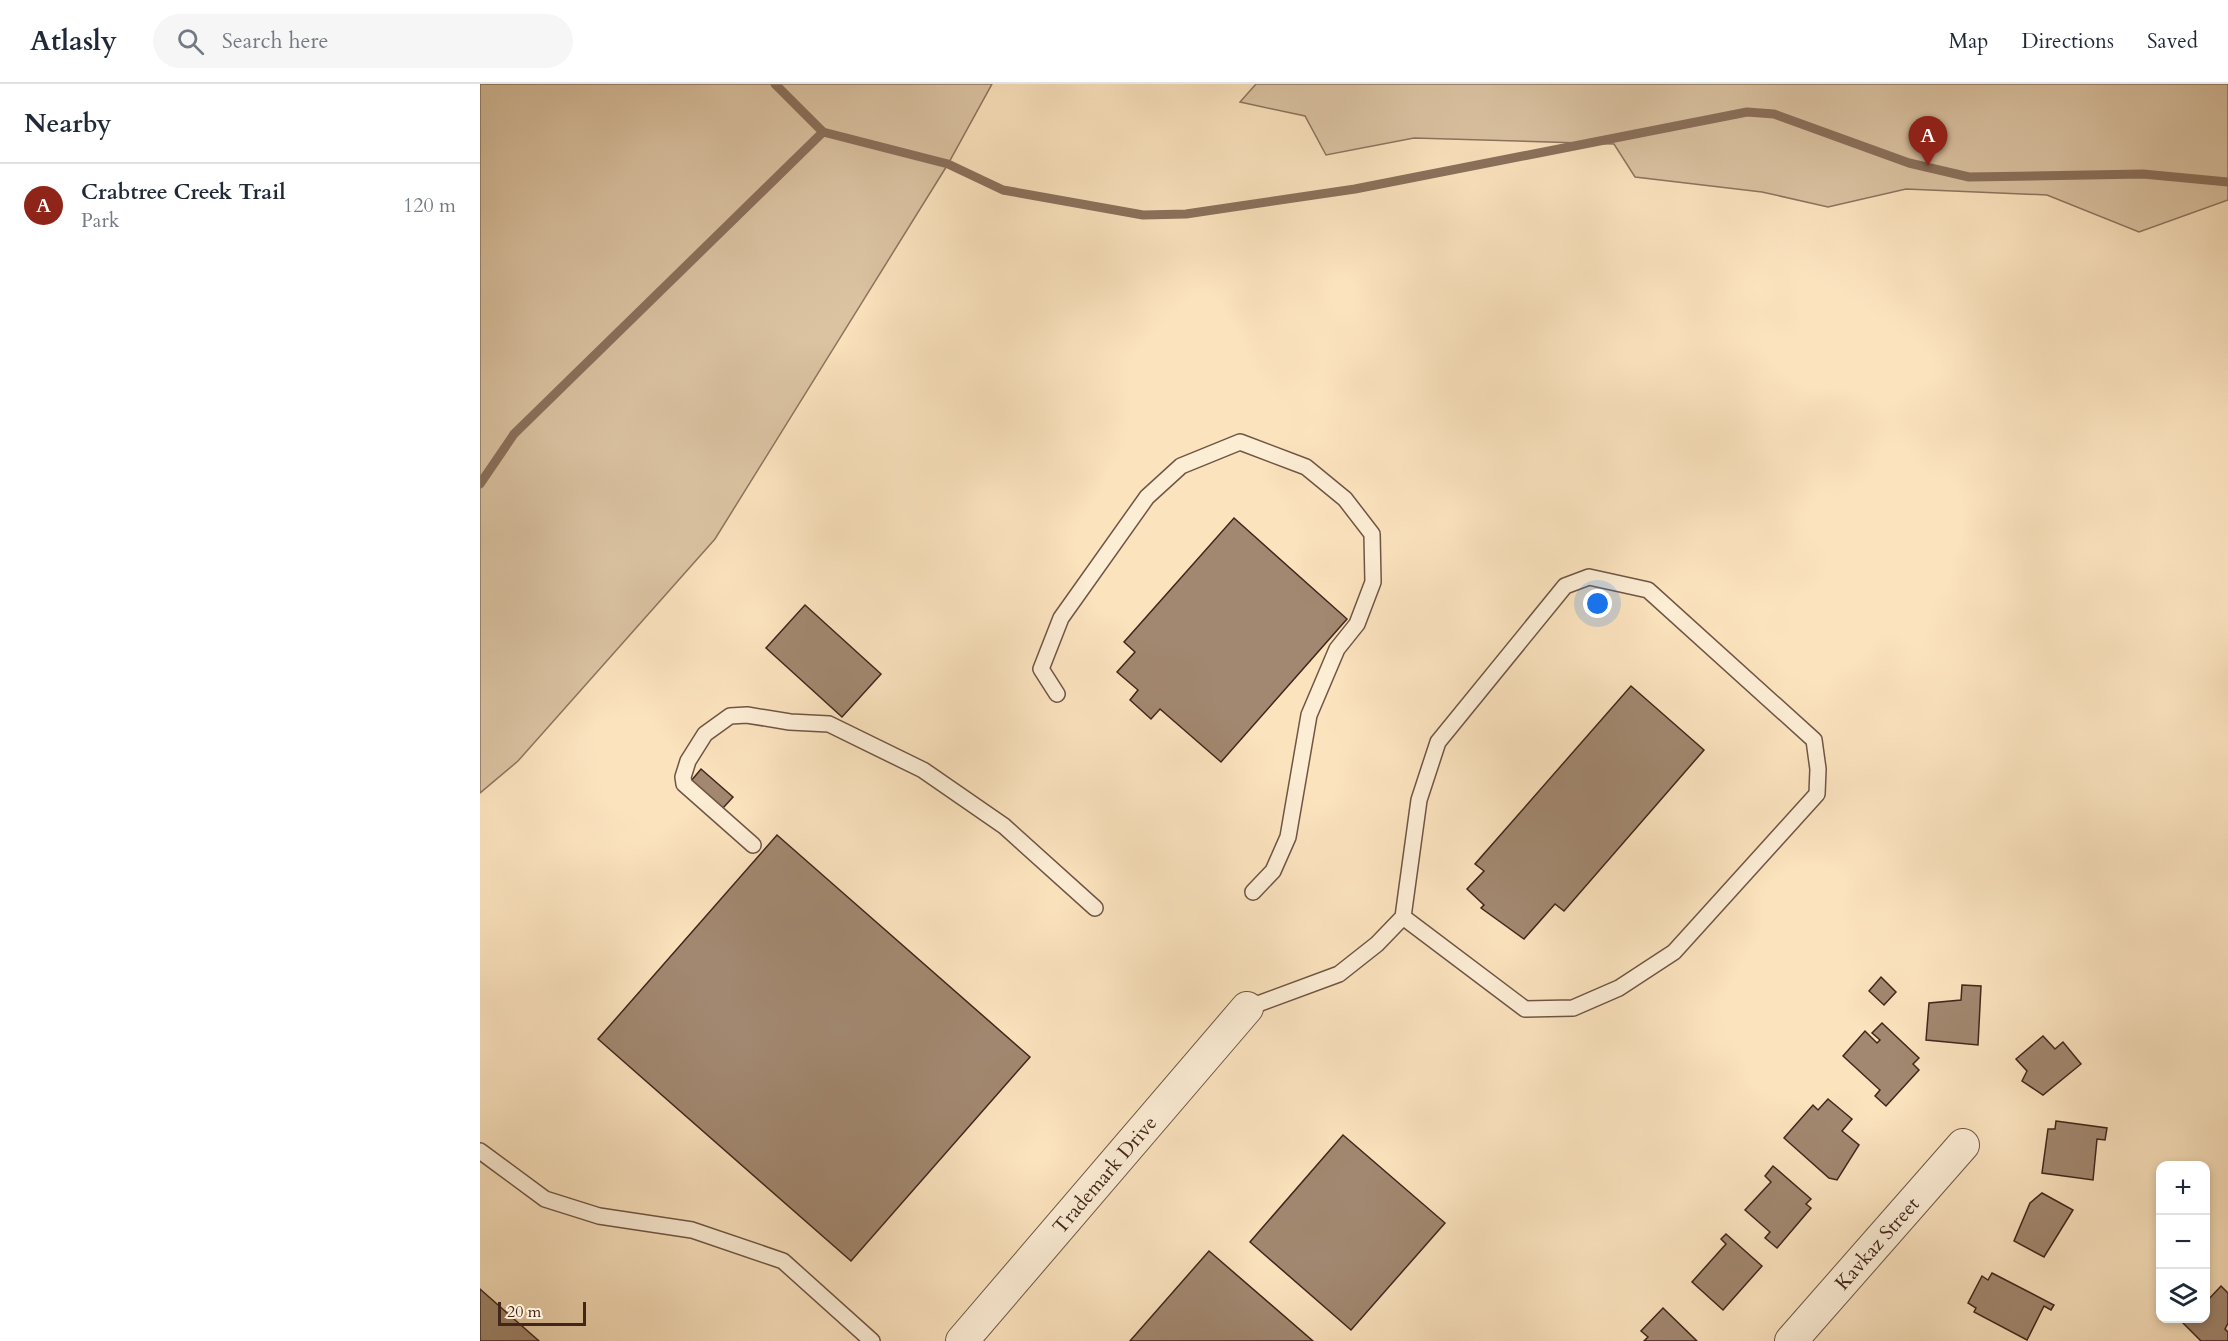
<!DOCTYPE html>
<html lang="en">
<head>
<meta charset="utf-8">
<style>
	:root { --surface:#fff; --page:#f6f6f7; --text:#1f2937; --muted:#747a83; --line:#e0e1e3; --accent:#8f2418 }
	body { margin:0; font-family:Cardo,serif; background:var(--page); color:var(--text) }
	.controls { position:absolute; right:18px; bottom:18px; display:grid; overflow:hidden; border-radius:12px; box-shadow:0 3px 9px #0003 }
	.controls button { width:54px; height:54px; display:grid; place-items:center; padding:0; border:0; border-bottom:2px solid var(--line); background:var(--surface); color:var(--text); font:30px sans-serif }
	.scale { position:absolute; left:18px; bottom:15px; width:88px; box-sizing:border-box; padding-left:6px; border:3px solid #41261b; border-top:0; font-size:16px; line-height:21px; white-space:nowrap; color:#41261b; -webkit-text-stroke:4px #fcedd5; paint-order:stroke }
	.you { position:absolute; left:1118px; top:520px; width:21px; height:21px; margin:-15px; border:4px solid #fff; border-radius:50%; background:#1a73e8; box-shadow:0 0 0 9px #1a73e833 }
	.badge { display:grid; place-items:center; width:39px; height:39px; border-radius:50%; background:var(--accent); color:#fff; font-size:20px; font-weight:700 }
	.pin { position:absolute; translate:-50% -50px; filter:drop-shadow(0 2px 3px #0008) }
	.pin::after { content:''; position:absolute; top:32px; width:21px; height:18px; background:inherit; clip-path:polygon(0 0,100% 0,50% 100%) }
	.list { margin:0; padding:0; list-style:none }
	h2 { display:flex; justify-content:space-between; align-items:center; height:78px; margin:0; padding:0 24px; font-size:26px }
	h2 small { font-size:20px; font-weight:400; color:var(--muted) }
	.list li { display:grid; grid-template-columns:39px 1fr auto; gap:18px; align-items:center; box-sizing:border-box; height:84px; padding:0 24px; border-top:2px solid var(--line) }
	.list b { display:block; font-size:22px; white-space:nowrap }
	.list p { margin:0; font-size:20px; white-space:nowrap; color:var(--muted) }
	.list em { font-size:20px; font-style:normal; color:var(--muted) }
	.icon { flex:none; width:33px; height:33px; fill:none; stroke:currentColor; stroke-width:2; stroke-linecap:round; stroke-linejoin:round }
	.map { position:relative; flex:none; width:1748px; height:1257px; overflow:hidden }
	header { display:flex; align-items:center; gap:36px; box-sizing:border-box; height:84px; padding:0 30px; background:var(--surface); border-bottom:2px solid var(--line) }
	header strong { font-size:28px }
	nav { display:flex; gap:33px; margin-inline-start:auto; font-size:21px }
	.search { width:420px; height:54px; background:var(--page); display:flex; align-items:center; gap:15px; box-sizing:border-box; padding:0 21px; border-radius:33px; color:var(--muted); font-size:22px }
	main { display:flex }
	aside { flex:1; background:var(--surface) }
	.map>svg:first-child { display:block }
	.green { fill:#dbc3a2; stroke:#8e745e; stroke-width:1.5 }
	.lines { fill:none; stroke-linecap:round; stroke-linejoin:round }
	.stream { stroke:#8b715c; stroke-width:9 }
	.building { fill:#a28870; stroke:#41261b; stroke-width:1.5 }
	.service-casing { stroke:#705544; stroke-width:18 }
	.minor-casing { stroke:#705544; stroke-width:34 }
	.service { stroke:#fcedd5; stroke-width:15 }
	.minor { stroke:#fcedd5; stroke-width:32 }
	.labels { text-anchor:middle; stroke-width:5; stroke-linejoin:round; paint-order:stroke }
	.street-label { font-size:20px; fill:#41261b; stroke:#fcedd5 }
</style>
</head>
<body>
<header>
<strong>Atlasly</strong>
<div class="search"><svg class="icon" aria-label="search" viewBox="0 0 24 24"><circle cx="10" cy="10" r="6"/><path d="M15 15l6 6"/></svg>Search here</div>
<nav><a>Map</a><a>Directions</a><a>Saved</a></nav>
</header>
<main>
<aside>
<h2>Nearby<small></small></h2>
<ul class="list">
<li><span class="badge">A</span><div><b>Crabtree Creek Trail</b><p>Park</p></div><em>120 m</em></li>
</ul>
</aside>
<div class="map">
<svg width="1748" height="1257" viewBox="0 0 1748 1257">
	<rect width="100%" height="100%" fill="#fbe3be"/>
	<filter id="stains"><feTurbulence type="fractalNoise" baseFrequency=".00333" numOctaves="4"/><feColorMatrix values="0 0 0 0 .2 0 0 0 0 .09 0 0 0 0 .02 0 0 0 .5 -.17"/></filter>
	<radialGradient id="worn" r=".72"><stop offset=".6" stop-color="#630" stop-opacity="0"/><stop offset="1" stop-color="#630" stop-opacity=".3"/></radialGradient>
	<g class="green">
		<polygon points="0,0 512,0 468,80 235,455 38,677 0,709"/>
		<polygon points="776,0 1748,0 1748,116 1659,148 1567,111 1426,105 1348,123 1282,108 1155,93 1134,60 934,54 846,71 825,32 760,18"/>
	</g>
	<g class="lines">
		<g class="stream">
			<polyline points="295,0 343,48 468,80 523,106 663,131 706,130 875,105 1267,28 1294,30 1429,79 1489,93 1663,90 1748,98"/>
			<polyline points="0,400 34,350 343,48"/>
		</g>
	</g>
	<g class="building">
		<polygon points="754,434 867,535 741,678 680,625 671,635 650,616 658,606 637,588 655,568 644,558"/>
		<polygon points="325,521 401,590 362,633 286,564"/>
		<polygon points="1151,602 1224,666 1084,827 1075,820 1044,855 1001,824 1004,821 987,805 1004,787 995,780"/>
		<polygon points="221,685 253,713 243,724 211,697"/>
		<polygon points="297,751 550,973 371,1177 118,955"/>
		<polygon points="1401,893 1416,908 1404,921 1389,907"/>
		<polygon points="1482,901 1501,902 1498,961 1446,956 1449,919 1481,916"/>
		<polygon points="1402,939 1439,974 1433,980 1439,986 1406,1022 1395,1012 1400,1006 1363,972 1385,947 1397,959 1400,956 1392,949"/>
		<polygon points="1563,952 1575,965 1583,958 1601,980 1563,1011 1542,997 1547,987 1536,975"/>
		<polygon points="1348,1015 1372,1035 1362,1047 1379,1061 1357,1096 1349,1094 1304,1054 1333,1021 1338,1026"/>
		<polygon points="1576,1037 1627,1044 1625,1056 1617,1055 1613,1096 1562,1089 1568,1045 1575,1045"/>
		<polygon points="863,1051 965,1139 871,1246 770,1158"/>
		<polygon points="1293,1082 1331,1115 1326,1120 1331,1124 1297,1164 1285,1154 1290,1148 1265,1126 1291,1098 1285,1092"/>
		<polygon points="1562,1109 1593,1126 1564,1173 1534,1157 1550,1119"/>
		<polygon points="1246,1150 1282,1182 1243,1226 1212,1198 1246,1160 1241,1155"/>
		<polygon points="729,1167 833,1257 650,1257"/>
		<polygon points="1512,1189 1574,1221 1571,1226 1564,1222 1547,1256 1494,1228 1496,1224 1488,1219 1502,1192 1508,1196"/>
		<polygon points="1741,1202 1748,1209 1748,1239 1745,1245 1748,1248 1748,1257 1721,1257 1703,1239 1708,1234 1726,1234 1726,1218"/>
		<polygon points="0,1205 59,1257 0,1257"/>
		<polygon points="1183,1224 1217,1257 1164,1257 1168,1253 1161,1247"/>
	</g>
	<g class="lines">
		<defs>
			<g id="service">
				<polyline points="577,610 561,585 581,534 667,413 701,382 760,358 826,383 865,415 892,450 893,498 877,540 857,565 829,631 808,753 793,787 773,808"/>
				<polyline points="273,761 204,700 203,693 208,677 225,650 250,632 267,631 310,638 349,640 443,686 524,742 615,824"/>
				<polyline points="767,924 859,890 897,860 923,833 939,716 958,658 1085,502 1109,493 1168,506 1334,656 1338,685 1337,710 1194,868 1139,904 1093,924 1045,925 923,833"/>
				<polyline points="0,1067 65,1115 119,1132 212,1146 303,1177 392,1257"/>
			</g>
			<g id="minor">
				<path id="s1" d="M482,1257L767,924"/>
				<path id="s2" d="M1311,1257L1483,1061"/>
			</g>
		</defs>
		<use href="#service" class="service-casing"/>
		<use href="#minor" class="minor-casing"/>
		<use href="#service" class="service"/>
		<use href="#minor" class="minor"/>
	</g>
	<g class="labels">
		<g class="street-label">
			<text dy="7" stroke="none"><textPath href="#s1" startOffset="219">Trademark Drive</textPath></text>
			<text dy="7" stroke="none"><textPath href="#s2" startOffset="130">Kavkaz Street</textPath></text>
		</g>
	</g>
	<rect width="100%" height="100%" filter="url(#stains)"/>
	<rect width="100%" height="100%" fill="url(#worn)"/>
</svg>
<div class="controls">
<button>+</button>
<button>−</button>
<button><svg class="icon" aria-label="layers" viewBox="0 0 24 24"><path d="M12 4l9 5-9 5-9-5zM3 14l9 5 9-5"/></svg></button>
</div>
<div class="scale">20 m</div>
<div class="you"></div>
<div class="pin badge" style="left:1448px;top:82px">A</div>
</div>
</main>
</body>
</html>
